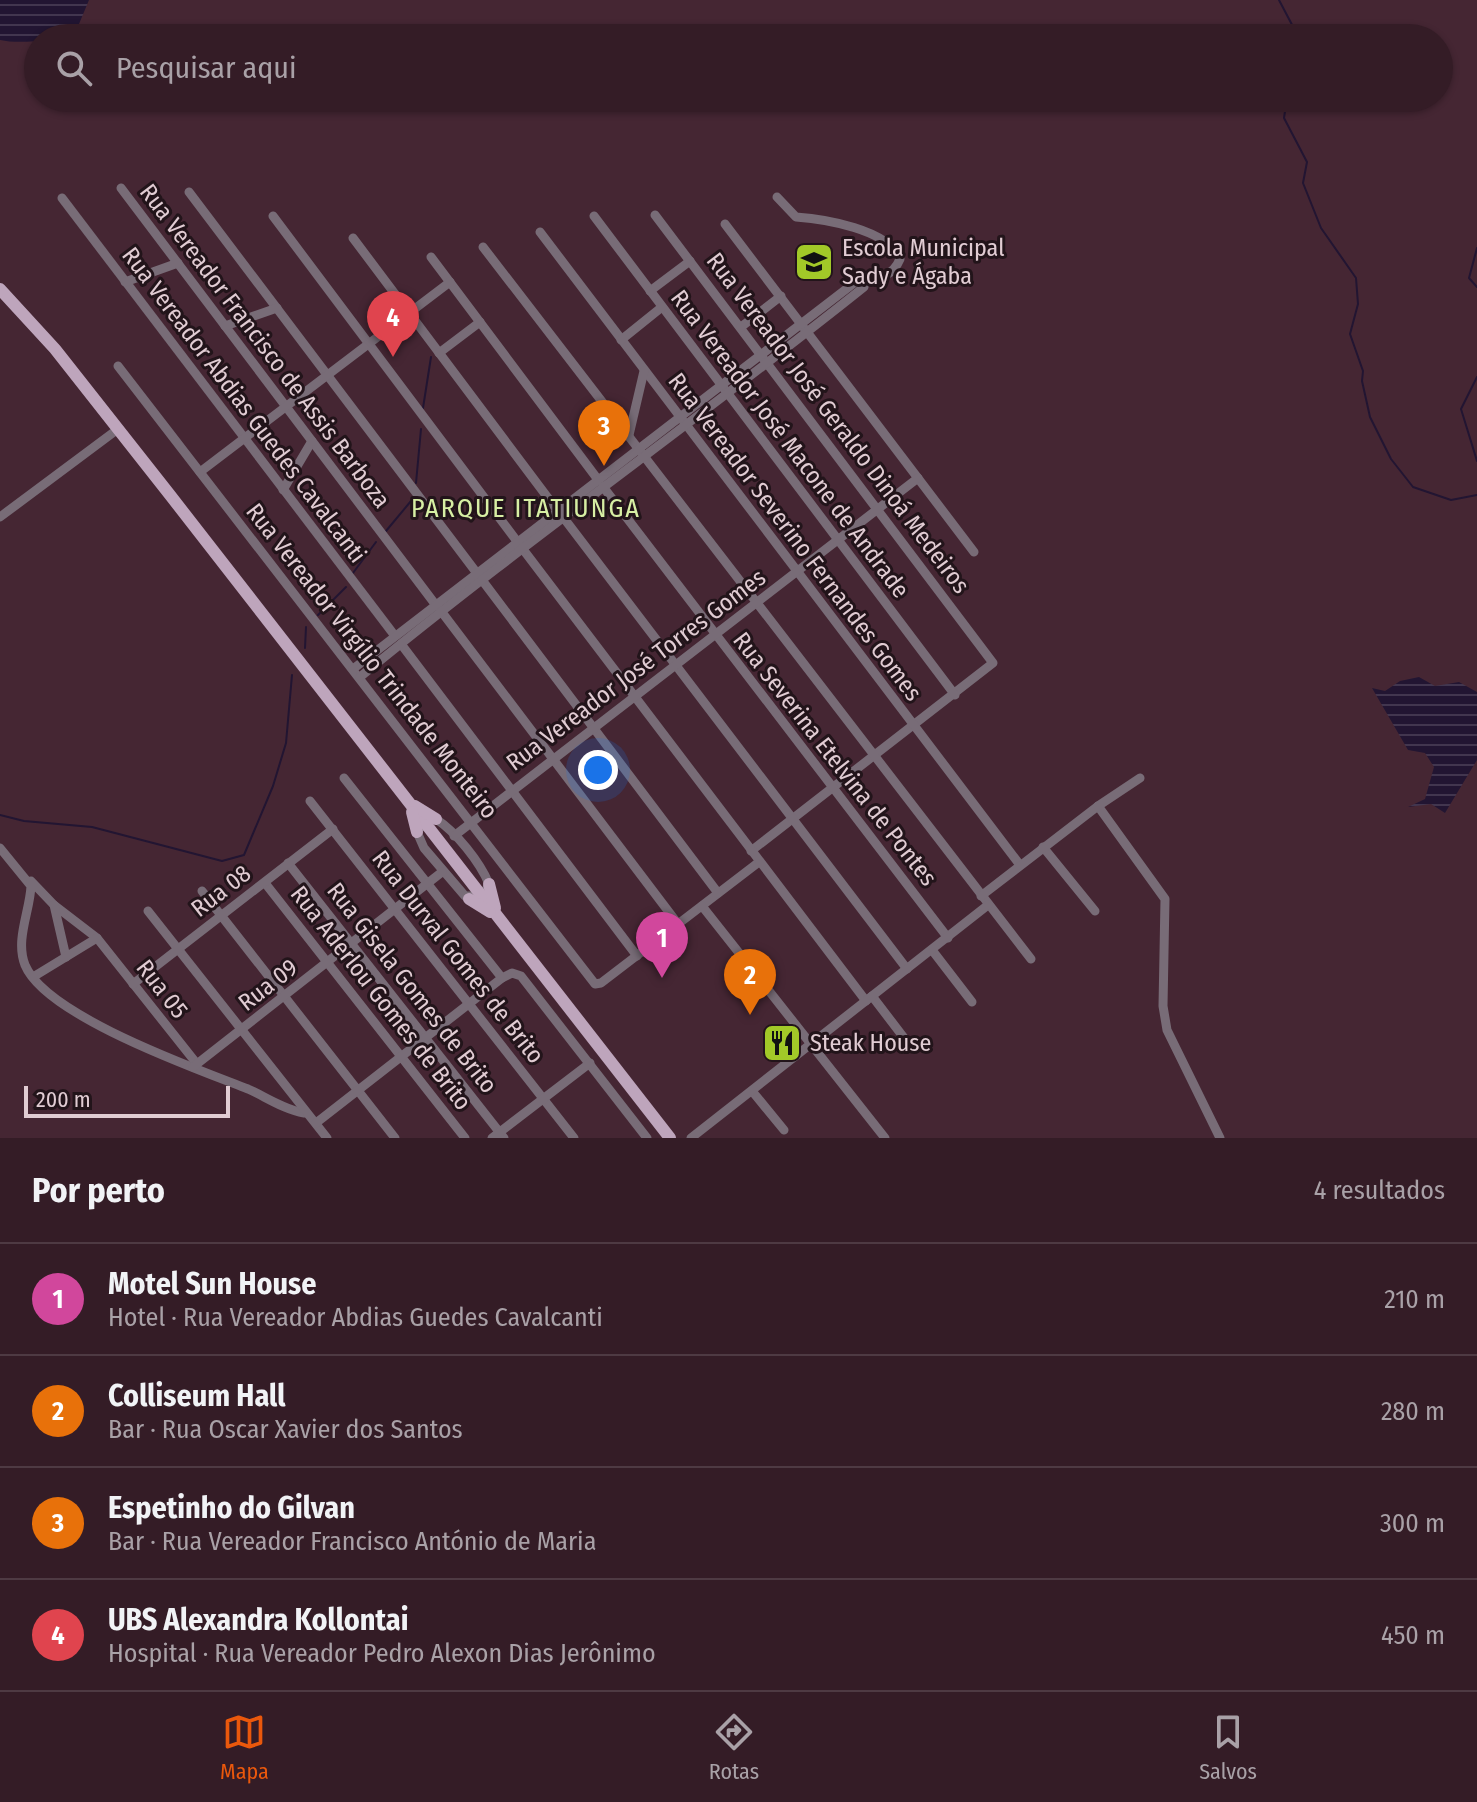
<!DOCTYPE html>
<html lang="pt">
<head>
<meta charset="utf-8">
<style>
	:root { --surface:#341c26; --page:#3c252e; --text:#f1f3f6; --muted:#a9a1a7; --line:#4e3a43; --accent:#ea580c }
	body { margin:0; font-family:"Fira Sans Condensed",sans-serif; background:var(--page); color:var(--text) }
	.scale { position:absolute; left:24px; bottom:20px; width:206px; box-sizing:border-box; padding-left:8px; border:4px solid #e1ccd3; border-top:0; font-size:22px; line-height:28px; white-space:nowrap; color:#e1ccd3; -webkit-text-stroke:6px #22141a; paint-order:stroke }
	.you { position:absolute; left:598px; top:770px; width:28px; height:28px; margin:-20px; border:6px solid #fff; border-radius:50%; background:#1a73e8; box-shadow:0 0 0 12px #1a73e833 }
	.badge { display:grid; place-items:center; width:52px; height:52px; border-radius:50%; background:var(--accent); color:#fff; font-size:26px; font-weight:700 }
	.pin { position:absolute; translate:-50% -66px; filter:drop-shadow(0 2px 4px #0008) }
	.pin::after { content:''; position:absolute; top:42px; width:28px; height:24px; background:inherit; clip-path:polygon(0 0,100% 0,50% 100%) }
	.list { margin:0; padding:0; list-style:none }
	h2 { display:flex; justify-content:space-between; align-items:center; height:104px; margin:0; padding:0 32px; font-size:34px }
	h2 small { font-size:26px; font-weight:400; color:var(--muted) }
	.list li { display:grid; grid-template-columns:52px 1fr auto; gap:24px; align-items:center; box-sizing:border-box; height:112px; padding:0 32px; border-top:2px solid var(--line) }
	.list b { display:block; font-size:30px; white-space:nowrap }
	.list p { margin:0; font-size:26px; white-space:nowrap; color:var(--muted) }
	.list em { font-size:26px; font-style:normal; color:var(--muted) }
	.icon { flex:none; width:44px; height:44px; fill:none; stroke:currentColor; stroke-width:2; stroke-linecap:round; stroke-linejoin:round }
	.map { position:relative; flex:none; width:1477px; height:1138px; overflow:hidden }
	.search { position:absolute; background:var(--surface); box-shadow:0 2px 6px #0004; left:24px; right:24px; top:24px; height:88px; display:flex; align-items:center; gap:20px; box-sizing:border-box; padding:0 28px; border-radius:44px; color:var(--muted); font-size:30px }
	.sheet { height:552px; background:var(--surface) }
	nav { display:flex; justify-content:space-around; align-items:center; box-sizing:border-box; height:112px; border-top:2px solid var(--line); background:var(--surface); font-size:22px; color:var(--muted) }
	nav a { display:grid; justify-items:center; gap:4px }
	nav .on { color:var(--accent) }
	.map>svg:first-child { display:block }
	.water { fill:url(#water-rules) }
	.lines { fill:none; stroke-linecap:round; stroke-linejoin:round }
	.stream { stroke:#221532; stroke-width:2 }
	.minor { stroke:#786c77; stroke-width:9 }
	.major { stroke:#bea5bc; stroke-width:12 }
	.labels { text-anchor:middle; stroke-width:6; stroke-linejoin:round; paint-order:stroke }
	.poi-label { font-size:24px; fill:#e1ccd3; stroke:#22141a; text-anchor:start }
	.street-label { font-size:24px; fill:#e1ccd3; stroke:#22141a }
	.neighbourhood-label { font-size:26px; letter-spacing:2px; fill:#d7efa4; stroke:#22141a }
</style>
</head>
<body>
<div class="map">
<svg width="1477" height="1138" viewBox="0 0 1477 1138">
	<defs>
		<pattern id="water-rules" width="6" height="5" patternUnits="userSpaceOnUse" patternTransform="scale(2)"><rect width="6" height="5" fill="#221532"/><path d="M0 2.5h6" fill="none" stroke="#42364f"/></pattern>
	</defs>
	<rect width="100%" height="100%" fill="#452633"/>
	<g class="water">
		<path d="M0,0H89L79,24L83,31L81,38C56,38 22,45 0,40Z"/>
		<polygon points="1419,677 1435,686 1459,682 1477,692 1477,760 1445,813 1431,804 1408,807 1425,799 1434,767 1425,753 1408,750 1372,688 1385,691 1400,681"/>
	</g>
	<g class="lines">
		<g class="stream">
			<polyline points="1279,0 1299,38"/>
			<polyline points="1287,98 1284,118 1307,162 1303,183 1321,228 1356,278 1358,304 1350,334 1363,371 1362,381 1370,417 1391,459 1413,487 1451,500 1477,495"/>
			<polyline points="1477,248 1469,278 1477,287"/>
			<polyline points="1477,377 1461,409 1477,461"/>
			<polyline points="423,408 431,357"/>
			<polyline points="416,483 421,429"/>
			<polyline points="386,531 411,501"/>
			<polyline points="353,573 376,542"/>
			<polyline points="318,615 346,587"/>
			<polyline points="305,648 306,627"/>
			<polyline points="0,815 24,821 92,827 222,861 244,855 273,786 286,743 292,675"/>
		</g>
		<g class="minor">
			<polyline points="121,188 435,604"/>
			<polyline points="189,192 476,572"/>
			<polyline points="62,198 395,636"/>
			<polyline points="655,215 993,663 751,851"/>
			<polyline points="273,216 516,540"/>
			<polyline points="594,216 955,695"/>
			<polyline points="725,224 974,552"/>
			<polyline points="540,232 1020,865"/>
			<polyline points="353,238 557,510"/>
			<polyline points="483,247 1031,959"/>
			<polyline points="431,257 599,481"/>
			<polyline points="125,282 178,263"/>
			<polyline points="650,291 690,261"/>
			<polyline points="225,326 277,308"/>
			<polyline points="741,327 781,296"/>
			<polyline points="621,340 662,307"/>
			<polyline points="439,353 480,322"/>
			<polyline points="118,366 595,984 601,983 759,862"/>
			<polyline points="629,435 644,371"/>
			<polyline points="200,472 450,282"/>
			<polyline points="604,488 948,938"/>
			<polyline points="283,490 312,441"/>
			<polyline points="0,517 118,429"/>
			<polyline points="563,517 907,969"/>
			<polyline points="522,548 866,1001"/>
			<polyline points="482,580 718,893"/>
			<polyline points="441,611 678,924"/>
			<polyline points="401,644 637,956"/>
			<path d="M353,669L858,280C875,279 892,279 900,259C888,229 824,219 796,217L777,197"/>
			<path d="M360,677C524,542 698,420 864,287L865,280"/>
			<polyline points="344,778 502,978"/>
			<polyline points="310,801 574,1138"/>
			<polyline points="1098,806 1165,899 1163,1006 1167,1030 1220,1138"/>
			<path d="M427,819H436C456,832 480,862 489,884L483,896H465L424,848L417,832Z"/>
			<polyline points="454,836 918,478"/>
			<polyline points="1043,847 1095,911"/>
			<path d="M0,848L31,886C30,911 15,940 25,965C46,1016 197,1069 248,1089C266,1097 285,1110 304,1113"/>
			<polyline points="288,863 504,1138"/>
			<polyline points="31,881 54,905 97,938 197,1064"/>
			<polyline points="265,883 465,1138"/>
			<polyline points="202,891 395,1138"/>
			<polyline points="981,896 1098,806 1140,778"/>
			<polyline points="54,905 66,957"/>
			<polyline points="702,906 885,1138"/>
			<polyline points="148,911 327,1138"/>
			<polyline points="932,950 972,1002"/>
			<polyline points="33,977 97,938"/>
			<polyline points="133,984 333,829"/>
			<polyline points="872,996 911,1047"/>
			<polyline points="193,1067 442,872"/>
			<polyline points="752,1091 784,1130"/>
			<polyline points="316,1123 502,978 512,973 521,976 647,1138"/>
			<polyline points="492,1138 590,1063"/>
			<polyline points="691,1138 988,905"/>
		</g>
		<g class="major">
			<polyline points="0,289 55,349 170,495 670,1138"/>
			<polyline points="415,806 436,819"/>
			<polyline points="412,812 417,832"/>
			<polyline points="489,884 495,908"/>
			<polyline points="469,899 490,912"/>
		</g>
	</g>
	<defs>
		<symbol id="school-square" viewBox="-11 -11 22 22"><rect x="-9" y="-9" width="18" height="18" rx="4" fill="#a2c928" stroke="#22141a"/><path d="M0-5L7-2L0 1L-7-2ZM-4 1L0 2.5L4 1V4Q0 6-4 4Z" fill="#111"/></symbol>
		<symbol id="restaurant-square" viewBox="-11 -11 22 22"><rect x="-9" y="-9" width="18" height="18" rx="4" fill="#a2c928" stroke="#22141a"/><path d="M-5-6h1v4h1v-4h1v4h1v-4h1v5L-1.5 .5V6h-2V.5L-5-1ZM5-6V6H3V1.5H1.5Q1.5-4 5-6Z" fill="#111"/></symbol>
	</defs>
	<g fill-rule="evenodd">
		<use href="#school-square" x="792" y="240" width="44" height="44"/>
		<use href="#restaurant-square" x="760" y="1021" width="44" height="44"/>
	</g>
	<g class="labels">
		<g class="poi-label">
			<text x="842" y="256">Escola Municipal<tspan x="842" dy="28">Sady e Ágaba</tspan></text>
			<text x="810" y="1051">Steak House</text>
		</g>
		<g class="street-label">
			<text transform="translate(265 346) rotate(53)" y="8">Rua Vereador Francisco de Assis Barboza</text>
			<text transform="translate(244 405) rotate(53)" y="8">Rua Vereador Abdias Guedes Cavalcanti</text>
			<text transform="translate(838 423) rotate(53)" y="8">Rua Vereador José Geraldo Dinoá Medeiros</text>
			<text transform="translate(790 444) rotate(53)" y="8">Rua Vereador José Macone de Andrade</text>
			<text transform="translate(795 537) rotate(53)" y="8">Rua Vereador Severino Fernandes Gomes</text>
			<text transform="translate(372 661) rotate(52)" y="8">Rua Vereador Virgílio Trindade Monteiro</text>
			<text transform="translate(636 670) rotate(-37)" y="8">Rua Vereador José Torres Gomes</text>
			<text transform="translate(835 759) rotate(52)" y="8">Rua Severina Etelvina de Pontes</text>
			<text transform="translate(221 891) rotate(-38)" y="8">Rua 08</text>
			<text transform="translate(458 957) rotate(52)" y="8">Rua Durval Gomes de Brito</text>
			<text transform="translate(268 985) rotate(-38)" y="8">Rua 09</text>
			<text transform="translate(412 988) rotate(52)" y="8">Rua Gisela Gomes de Brito</text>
			<text transform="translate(162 989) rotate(52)" y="8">Rua 05</text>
			<text transform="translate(381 998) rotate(52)" y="8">Rua Aderlou Gomes de Brito</text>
		</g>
		<g class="neighbourhood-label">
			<text x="526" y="517">PARQUE ITATIUNGA</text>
		</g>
	</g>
</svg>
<div class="scale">200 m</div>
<div class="you"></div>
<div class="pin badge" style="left:662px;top:978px;background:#d1479c">1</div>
<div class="pin badge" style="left:750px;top:1015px;background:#e8710a">2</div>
<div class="pin badge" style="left:604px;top:466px;background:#e8710a">3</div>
<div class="pin badge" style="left:393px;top:357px;background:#e0444e">4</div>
<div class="search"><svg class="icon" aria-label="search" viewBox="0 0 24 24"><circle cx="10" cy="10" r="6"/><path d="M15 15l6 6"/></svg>Pesquisar aqui</div>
</div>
<section class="sheet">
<h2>Por perto<small>4 resultados</small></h2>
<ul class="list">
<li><span class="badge" style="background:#d1479c">1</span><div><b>Motel Sun House</b><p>Hotel · Rua Vereador Abdias Guedes Cavalcanti</p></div><em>210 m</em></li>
<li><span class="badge" style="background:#e8710a">2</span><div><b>Colliseum Hall</b><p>Bar · Rua Oscar Xavier dos Santos</p></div><em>280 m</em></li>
<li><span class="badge" style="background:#e8710a">3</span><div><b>Espetinho do Gilvan</b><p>Bar · Rua Vereador Francisco António de Maria</p></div><em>300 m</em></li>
<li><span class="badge" style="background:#e0444e">4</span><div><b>UBS Alexandra Kollontai</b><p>Hospital · Rua Vereador Pedro Alexon Dias Jerônimo</p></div><em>450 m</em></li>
</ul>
</section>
<nav>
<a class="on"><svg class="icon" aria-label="map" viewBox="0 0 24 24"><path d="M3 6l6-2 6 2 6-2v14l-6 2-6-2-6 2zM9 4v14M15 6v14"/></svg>Mapa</a>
<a><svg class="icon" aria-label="directions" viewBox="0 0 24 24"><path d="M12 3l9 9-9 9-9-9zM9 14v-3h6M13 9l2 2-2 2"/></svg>Rotas</a>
<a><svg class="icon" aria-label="saved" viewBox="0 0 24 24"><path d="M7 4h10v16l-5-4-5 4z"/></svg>Salvos</a>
</nav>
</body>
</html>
